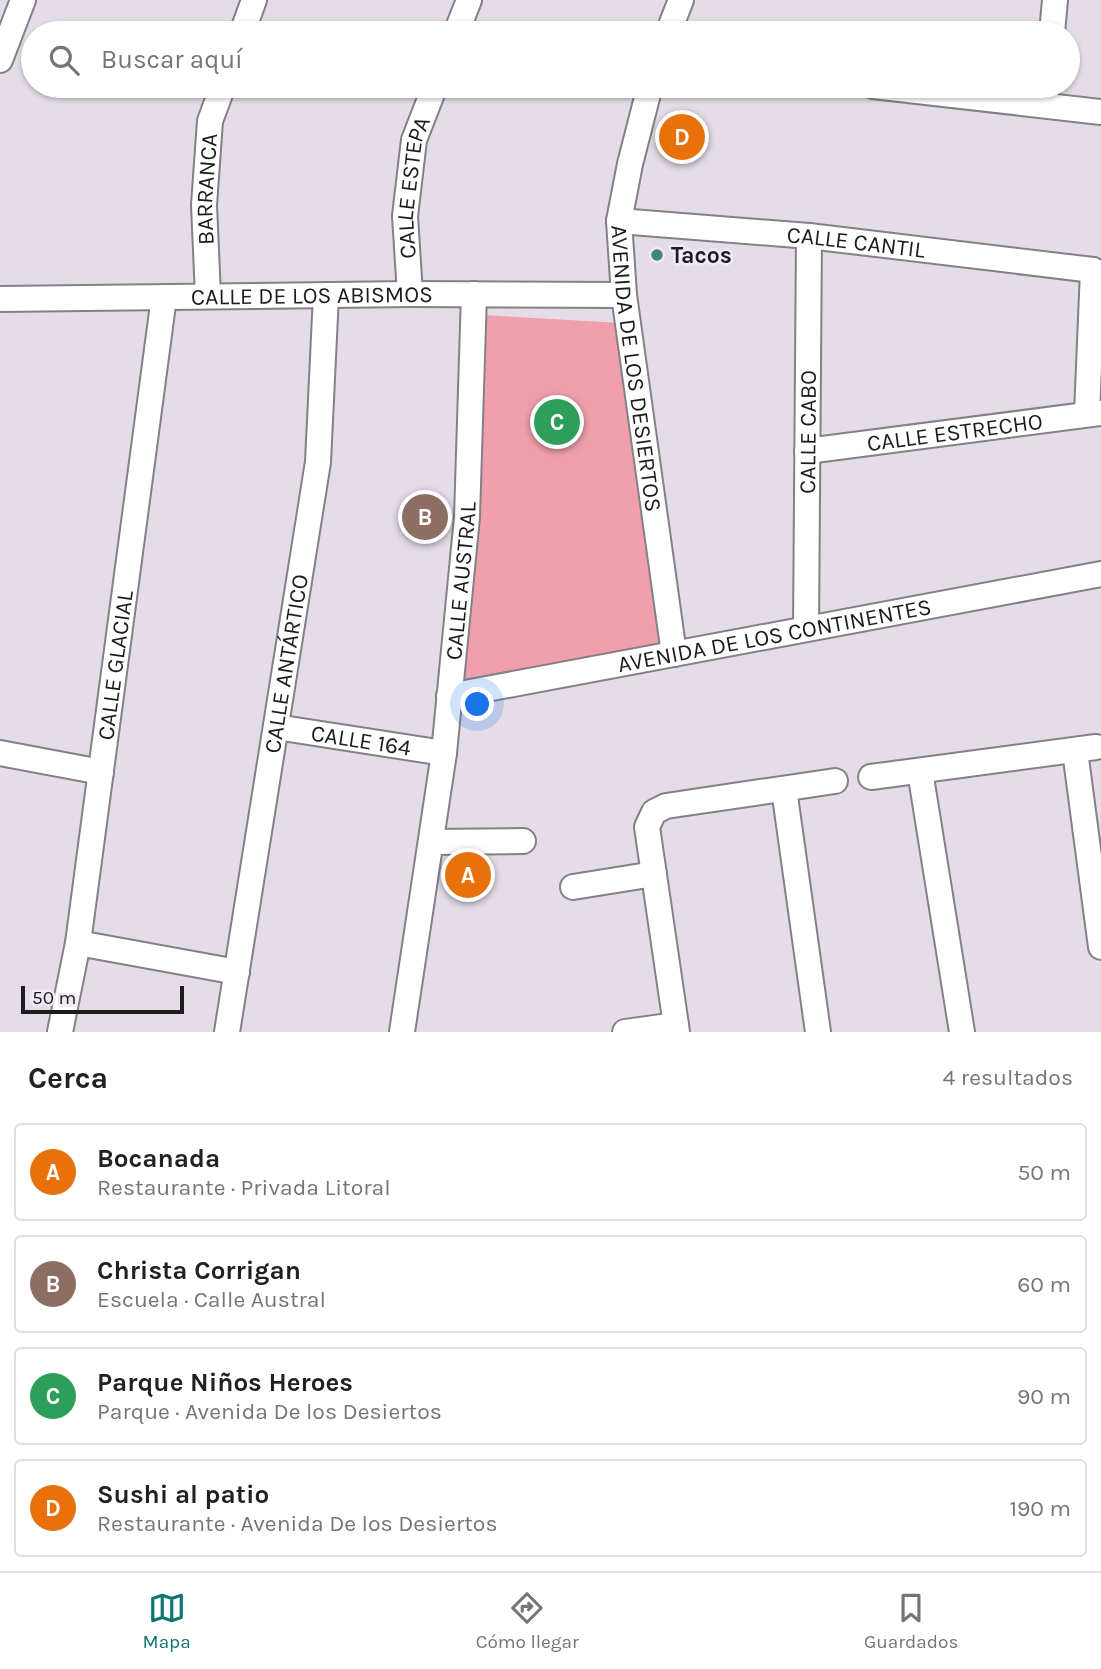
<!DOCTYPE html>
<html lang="es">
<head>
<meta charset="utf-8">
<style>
	:root { --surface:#fff; --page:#f2f2f2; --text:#202124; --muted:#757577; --line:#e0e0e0; --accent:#0f766e }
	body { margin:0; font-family:Karla,sans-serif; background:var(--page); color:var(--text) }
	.scale { position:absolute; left:21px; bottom:18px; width:163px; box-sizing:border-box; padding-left:7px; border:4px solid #1e1b1f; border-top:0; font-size:19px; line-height:24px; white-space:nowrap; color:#1e1b1f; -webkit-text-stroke:5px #f1eaf5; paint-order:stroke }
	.you { position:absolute; left:478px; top:705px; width:24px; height:24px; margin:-18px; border:5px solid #fff; border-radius:50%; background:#1a73e8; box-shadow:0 0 0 10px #1a73e833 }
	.badge { display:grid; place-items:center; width:46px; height:46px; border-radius:50%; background:var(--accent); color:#fff; font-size:23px; font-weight:700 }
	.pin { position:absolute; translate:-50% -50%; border:4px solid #fff; box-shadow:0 2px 7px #0006 }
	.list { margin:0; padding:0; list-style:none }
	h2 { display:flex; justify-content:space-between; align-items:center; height:91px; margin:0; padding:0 28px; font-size:30px }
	h2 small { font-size:23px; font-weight:400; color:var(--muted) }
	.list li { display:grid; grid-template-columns:46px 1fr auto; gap:21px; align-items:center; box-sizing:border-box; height:98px; margin:0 14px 14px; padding:0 14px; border:2px solid var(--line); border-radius:7px }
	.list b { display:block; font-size:26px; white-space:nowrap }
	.list p { margin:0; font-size:23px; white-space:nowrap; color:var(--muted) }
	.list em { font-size:23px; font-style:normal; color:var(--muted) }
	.icon { flex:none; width:38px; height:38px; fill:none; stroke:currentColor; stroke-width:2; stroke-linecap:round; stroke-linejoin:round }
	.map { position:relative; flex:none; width:1101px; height:1032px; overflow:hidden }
	.search { position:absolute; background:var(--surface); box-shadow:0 2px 5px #0004; left:21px; right:21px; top:21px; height:77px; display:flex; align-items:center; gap:18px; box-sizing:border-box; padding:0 24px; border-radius:38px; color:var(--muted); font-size:26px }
	.sheet { height:539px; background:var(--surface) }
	nav { display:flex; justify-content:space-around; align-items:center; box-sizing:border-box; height:98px; border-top:2px solid var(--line); background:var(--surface); font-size:19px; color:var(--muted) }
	nav a { display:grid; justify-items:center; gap:4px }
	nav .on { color:var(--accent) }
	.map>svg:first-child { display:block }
	.green { fill:#f0a0ad }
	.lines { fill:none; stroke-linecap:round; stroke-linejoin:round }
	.minor-casing { stroke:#857f88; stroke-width:28 }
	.minor { stroke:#fff; stroke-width:24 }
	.poi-dot { fill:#428578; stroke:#f1eaf5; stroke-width:2.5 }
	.labels { text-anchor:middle; stroke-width:5; stroke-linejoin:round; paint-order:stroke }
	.street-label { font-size:23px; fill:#1e1b1f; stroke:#f1eaf5 }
	.poi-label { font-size:23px; font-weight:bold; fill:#1e1b1f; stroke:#f1eaf5; text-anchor:start }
</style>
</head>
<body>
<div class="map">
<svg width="1101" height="1032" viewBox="0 0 1101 1032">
	<rect width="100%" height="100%" fill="#e4dde7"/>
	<polygon class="green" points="483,315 621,323 667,653 457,689"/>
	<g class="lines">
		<defs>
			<g id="minor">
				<polyline points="242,33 254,0"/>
				<polyline points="456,33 469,0"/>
				<polyline points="668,33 681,0"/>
				<polyline points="1052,33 1055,0"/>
				<polyline points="0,60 23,0"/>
				<path id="s1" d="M650,86L630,164L619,221L624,295L674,654"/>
				<polyline points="873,86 1101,112"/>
				<path id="s2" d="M619,221L809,236L1093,270L1101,276"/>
				<path id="s3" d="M410,294L405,216L414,140L435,86"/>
				<path id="s4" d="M208,296L204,205L210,121L223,86"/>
				<path id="s5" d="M0,299L410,294L624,295"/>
				<polyline points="1087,414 1093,270"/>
				<path id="s6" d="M807,451L1101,413"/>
				<path id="s7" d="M806,628L809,236"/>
				<path id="s8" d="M449,696L1101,574"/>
				<path id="s9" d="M276,727L444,753"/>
				<polyline points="1075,751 1101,947"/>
				<polyline points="0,753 101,772"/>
				<polyline points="920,771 962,1032"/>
				<polyline points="871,777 1096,747"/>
				<polyline points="784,789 818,1032"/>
				<polyline points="432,842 523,841"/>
				<polyline points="573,887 654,874"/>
				<polyline points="78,943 237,972"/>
				<path id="s10" d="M60,1032L78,943L164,297"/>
				<path id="s11" d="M227,1032L318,462L326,295"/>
				<path id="s12" d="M402,1032L444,753L467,517L474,294"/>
				<polyline points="625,1032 676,1025"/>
				<polyline points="677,1032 647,827 654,812 666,806 835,781"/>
			</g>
		</defs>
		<use href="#minor" class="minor-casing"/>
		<use href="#minor" class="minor"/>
	</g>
	<circle class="poi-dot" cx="657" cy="255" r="7"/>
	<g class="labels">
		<g class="street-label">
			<text dy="8" stroke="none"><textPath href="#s3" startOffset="107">CALLE ESTEPA</textPath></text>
			<text dy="8" stroke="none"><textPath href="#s4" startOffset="107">BARRANCA</textPath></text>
			<text dy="8" stroke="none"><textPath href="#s2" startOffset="238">CALLE CANTIL</textPath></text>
			<text dy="8" stroke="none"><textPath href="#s5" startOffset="312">CALLE DE LOS ABISMOS</textPath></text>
			<text dy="8" stroke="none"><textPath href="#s1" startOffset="287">AVENIDA DE LOS DESIERTOS</textPath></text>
			<text dy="8" stroke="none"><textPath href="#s7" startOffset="196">CALLE CABO</textPath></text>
			<text dy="8" stroke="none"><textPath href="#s6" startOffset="149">CALLE ESTRECHO</textPath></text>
			<text dy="8" stroke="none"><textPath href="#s12" startOffset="455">CALLE AUSTRAL</textPath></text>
			<text dy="8" stroke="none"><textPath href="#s8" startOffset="331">AVENIDA DE LOS CONTINENTES</textPath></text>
			<text dy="8" stroke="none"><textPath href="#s10" startOffset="371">CALLE GLACIAL</textPath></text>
			<text dy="8" stroke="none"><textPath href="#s11" startOffset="373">CALLE ANTÁRTICO</textPath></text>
			<text dy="8" stroke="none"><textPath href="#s9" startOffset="86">CALLE 164</textPath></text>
		</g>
		<g class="poi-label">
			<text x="671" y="263">Tacos</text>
		</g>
	</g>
</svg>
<div class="scale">50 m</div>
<div class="you"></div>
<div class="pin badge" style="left:468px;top:875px;background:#e8710a">A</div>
<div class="pin badge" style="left:425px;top:517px;background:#8d6e63">B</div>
<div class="pin badge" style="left:557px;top:422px;background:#2e9e5b">C</div>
<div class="pin badge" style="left:682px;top:137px;background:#e8710a">D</div>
<div class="search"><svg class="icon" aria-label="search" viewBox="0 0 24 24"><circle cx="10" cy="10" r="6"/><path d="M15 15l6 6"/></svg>Buscar aquí</div>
</div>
<section class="sheet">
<h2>Cerca<small>4 resultados</small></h2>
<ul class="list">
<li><span class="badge" style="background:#e8710a">A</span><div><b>Bocanada</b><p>Restaurante · Privada Litoral</p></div><em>50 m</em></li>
<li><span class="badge" style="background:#8d6e63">B</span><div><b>Christa Corrigan</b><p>Escuela · Calle Austral</p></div><em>60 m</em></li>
<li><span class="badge" style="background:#2e9e5b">C</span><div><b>Parque Niños Heroes</b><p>Parque · Avenida De los Desiertos</p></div><em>90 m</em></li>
<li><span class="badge" style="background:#e8710a">D</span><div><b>Sushi al patio</b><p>Restaurante · Avenida De los Desiertos</p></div><em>190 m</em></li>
</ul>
</section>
<nav>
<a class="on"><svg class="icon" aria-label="map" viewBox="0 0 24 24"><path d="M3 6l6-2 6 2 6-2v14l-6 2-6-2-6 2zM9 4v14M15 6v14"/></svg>Mapa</a>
<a><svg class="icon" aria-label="directions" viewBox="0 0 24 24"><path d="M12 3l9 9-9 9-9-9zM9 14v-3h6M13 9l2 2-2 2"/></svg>Cómo llegar</a>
<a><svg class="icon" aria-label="saved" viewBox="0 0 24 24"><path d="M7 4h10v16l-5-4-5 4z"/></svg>Guardados</a>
</nav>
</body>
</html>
